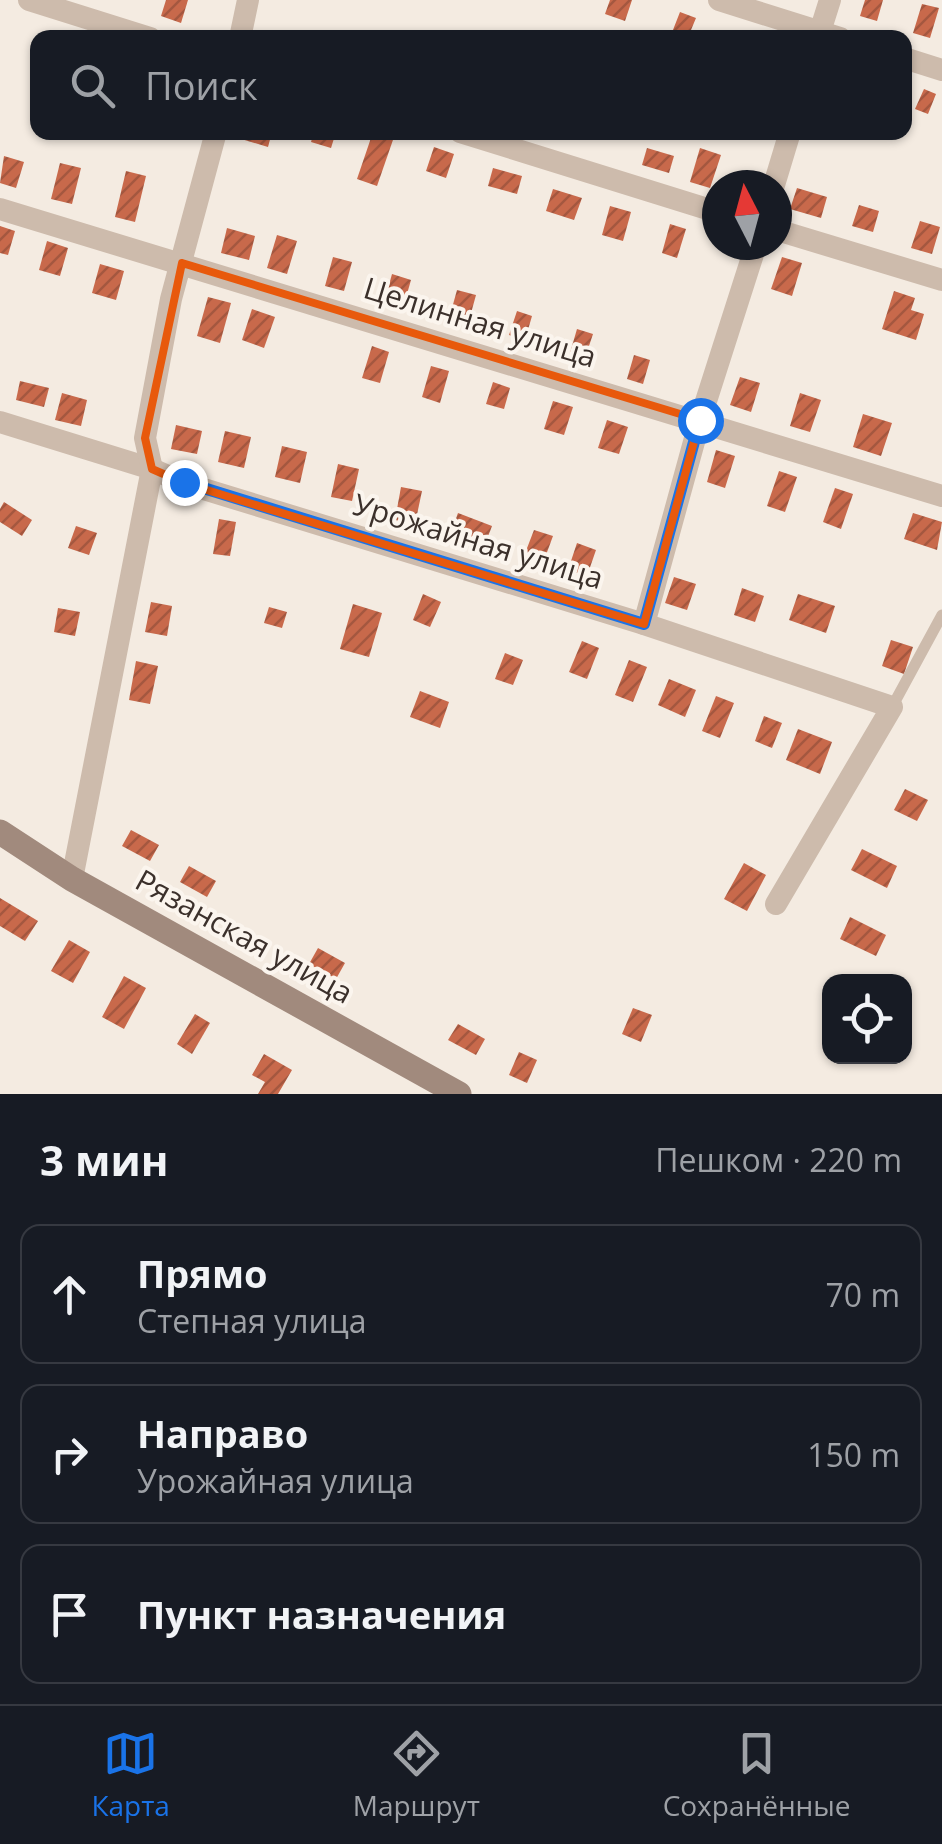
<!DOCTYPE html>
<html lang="ru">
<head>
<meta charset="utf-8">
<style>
	:root { --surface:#171b24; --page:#242831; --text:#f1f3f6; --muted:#9ea1a6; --line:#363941; --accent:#1a73e8 }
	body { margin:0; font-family:"Open Sans",sans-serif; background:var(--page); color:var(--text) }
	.controls { position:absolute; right:30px; bottom:30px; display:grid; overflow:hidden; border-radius:20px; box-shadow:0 2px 8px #0004 }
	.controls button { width:90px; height:90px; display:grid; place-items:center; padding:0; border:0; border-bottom:2px solid var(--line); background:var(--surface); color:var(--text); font:50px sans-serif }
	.compass { position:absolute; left:702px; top:170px; width:90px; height:90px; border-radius:50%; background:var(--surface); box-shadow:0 2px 8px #0004; rotate:354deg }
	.stop { position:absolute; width:30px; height:30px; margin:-22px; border:8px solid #1a73e8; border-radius:50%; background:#fff }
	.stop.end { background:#1a73e8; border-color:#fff; box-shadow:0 2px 10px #0008 }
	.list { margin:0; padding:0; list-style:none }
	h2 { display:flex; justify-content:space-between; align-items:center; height:130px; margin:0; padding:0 40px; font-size:42px }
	h2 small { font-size:32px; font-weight:400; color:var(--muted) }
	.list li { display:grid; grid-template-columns:65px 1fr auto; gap:30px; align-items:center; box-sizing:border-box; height:140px; margin:0 20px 20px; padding:0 20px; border:2px solid var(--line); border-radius:20px }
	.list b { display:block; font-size:38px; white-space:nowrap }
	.list p { margin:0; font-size:32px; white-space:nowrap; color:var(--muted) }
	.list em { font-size:32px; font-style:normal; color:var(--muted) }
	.icon { flex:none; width:55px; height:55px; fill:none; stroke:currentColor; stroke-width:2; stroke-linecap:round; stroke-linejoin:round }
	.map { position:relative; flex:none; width:942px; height:1094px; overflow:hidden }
	.search { position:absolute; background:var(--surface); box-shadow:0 2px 8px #0004; left:30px; right:30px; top:30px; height:110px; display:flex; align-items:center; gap:25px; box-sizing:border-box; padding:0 35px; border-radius:20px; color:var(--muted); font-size:38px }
	.sheet { height:610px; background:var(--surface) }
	nav { display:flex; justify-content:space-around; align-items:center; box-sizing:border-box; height:140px; border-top:2px solid var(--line); background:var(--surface); font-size:28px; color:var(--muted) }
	nav a { display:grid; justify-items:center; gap:5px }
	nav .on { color:var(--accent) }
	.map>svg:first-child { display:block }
	.building { fill:url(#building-hatch) }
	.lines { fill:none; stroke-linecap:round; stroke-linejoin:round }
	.service { stroke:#cdbbac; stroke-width:11 }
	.minor { stroke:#cdbbac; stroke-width:22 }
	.secondary { stroke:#a18a7d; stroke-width:25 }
	.route { stroke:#1a73e8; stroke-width:12 }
	.marked { fill:none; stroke:#e8590c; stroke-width:8; stroke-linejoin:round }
	.labels { text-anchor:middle; stroke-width:8; stroke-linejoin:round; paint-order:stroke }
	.street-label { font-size:30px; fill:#3b302b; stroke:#fbf5ee }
</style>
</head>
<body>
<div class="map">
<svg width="942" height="1094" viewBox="0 0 942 1094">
	<defs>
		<pattern id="building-hatch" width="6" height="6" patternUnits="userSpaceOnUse" patternTransform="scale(2.5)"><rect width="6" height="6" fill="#c8694b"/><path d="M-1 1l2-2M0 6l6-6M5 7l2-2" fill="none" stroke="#a4573f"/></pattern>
	</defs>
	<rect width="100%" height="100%" fill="#f4ebe1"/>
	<g class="building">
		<polygon points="166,0 188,0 181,23 161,16"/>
		<polygon points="610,0 632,0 625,21 605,14"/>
		<polygon points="865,0 883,0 877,21 860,16"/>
		<polygon points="922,4 939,8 930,38 913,33"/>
		<polygon points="680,12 696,18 691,30 699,32 697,38 671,35"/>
		<polygon points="924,89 936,94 928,114 915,109"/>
		<polygon points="240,132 272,132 268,147 238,138"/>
		<polygon points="314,132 336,132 331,148 311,142"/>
		<polygon points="373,132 394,137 377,186 357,179"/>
		<polygon points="434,147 454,154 446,178 426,171"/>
		<polygon points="647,148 674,156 669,173 642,165"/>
		<polygon points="700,148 721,155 710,188 690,182"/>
		<polygon points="4,156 24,162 16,188 0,183"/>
		<polygon points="60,163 81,168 72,204 51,199"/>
		<polygon points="493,168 522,176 517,194 488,186"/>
		<polygon points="126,171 146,176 135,222 115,217"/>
		<polygon points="797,188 827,197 821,218 790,209"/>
		<polygon points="553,189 582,198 574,220 546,211"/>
		<polygon points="859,205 879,211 873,232 852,226"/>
		<polygon points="610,206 631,212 623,241 602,235"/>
		<polygon points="920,221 940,227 932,254 911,248"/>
		<polygon points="670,224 686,229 677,258 662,253"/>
		<polygon points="0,226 15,231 8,255 0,253"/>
		<polygon points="227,228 255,236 249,260 221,253"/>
		<polygon points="277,235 297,241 287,274 267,268"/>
		<polygon points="47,241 68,248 60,276 39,270"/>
		<polygon points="333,257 352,262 344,291 325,286"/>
		<polygon points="782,257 802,263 792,296 771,289"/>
		<polygon points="100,264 124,271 116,300 92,293"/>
		<polygon points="392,274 411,280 403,308 384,303"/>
		<polygon points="457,290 476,295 468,324 449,319"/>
		<polygon points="894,291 915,298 911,310 924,314 916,340 882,329"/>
		<polygon points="208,297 231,303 220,343 197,336"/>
		<polygon points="252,309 275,317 264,348 242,340"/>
		<polygon points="517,311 532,316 525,340 509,335"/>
		<polygon points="577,329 593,334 585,358 570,353"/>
		<polygon points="372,346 389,352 380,383 362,378"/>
		<polygon points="634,355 650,360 643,384 627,379"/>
		<polygon points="431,366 449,371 440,403 422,397"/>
		<polygon points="740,377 760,383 751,412 730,405"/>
		<polygon points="20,381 49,388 44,407 16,400"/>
		<polygon points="493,382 510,388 504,409 486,404"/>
		<polygon points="62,393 87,400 81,426 55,420"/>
		<polygon points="800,393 821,400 810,432 790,426"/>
		<polygon points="553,401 573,407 564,435 544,429"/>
		<polygon points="863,414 892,423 881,456 853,447"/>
		<polygon points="607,420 628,427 619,454 598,448"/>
		<polygon points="176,425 202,431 197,454 171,449"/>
		<polygon points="225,431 251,437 244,468 218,462"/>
		<polygon points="282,446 307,452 300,483 275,477"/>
		<polygon points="716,450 735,456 725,488 707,482"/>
		<polygon points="338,464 359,469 352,501 331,497"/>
		<polygon points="779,471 797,477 785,512 767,506"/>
		<polygon points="401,487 422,491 415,524 395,520"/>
		<polygon points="835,488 853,494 841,529 823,522"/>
		<polygon points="4,502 32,520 22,536 0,522 0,509"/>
		<polygon points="458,513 492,526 484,547 450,535"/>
		<polygon points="913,513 942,522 937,550 904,539"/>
		<polygon points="219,519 236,522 230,556 213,554"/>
		<polygon points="76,526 97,533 89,555 68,548"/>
		<polygon points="534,530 553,536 543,563 524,556"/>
		<polygon points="577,543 596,550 587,576 568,570"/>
		<polygon points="674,577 696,584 687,610 665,603"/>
		<polygon points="742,588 764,596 755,622 734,615"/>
		<polygon points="423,594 441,602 430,627 413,620"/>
		<polygon points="798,594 835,606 826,633 789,620"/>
		<polygon points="151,602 172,606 167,636 145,632"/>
		<polygon points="353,604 382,613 369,657 340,649"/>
		<polygon points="269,607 287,612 282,628 264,623"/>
		<polygon points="58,608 80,612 75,636 54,632"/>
		<polygon points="891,640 913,647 904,674 882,666"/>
		<polygon points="582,641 599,648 587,679 569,672"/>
		<polygon points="505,653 523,660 513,685 495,679"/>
		<polygon points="629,660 647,667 633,702 615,695"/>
		<polygon points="136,661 158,666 150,704 129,700"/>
		<polygon points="669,679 696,690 685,717 658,705"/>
		<polygon points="420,691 449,702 440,728 410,717"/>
		<polygon points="716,696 734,703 720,738 702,731"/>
		<polygon points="764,716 782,723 772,748 755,741"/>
		<polygon points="798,729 832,742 820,774 786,760"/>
		<polygon points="905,789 928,800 917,821 894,810"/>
		<polygon points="131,830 159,845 150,861 122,846"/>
		<polygon points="862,849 897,866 887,888 851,870"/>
		<polygon points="744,863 766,875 747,911 724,899"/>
		<polygon points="189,866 216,881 207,897 180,882"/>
		<polygon points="0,898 38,921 25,941 0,926"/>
		<polygon points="850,917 886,935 876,956 840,939"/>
		<polygon points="69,940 90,952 73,983 51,971"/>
		<polygon points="318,948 345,963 336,979 309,964"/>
		<polygon points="124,976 146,988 124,1029 102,1017"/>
		<polygon points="633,1008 652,1015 641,1042 622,1034"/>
		<polygon points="195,1014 210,1023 192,1054 177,1044"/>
		<polygon points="458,1024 485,1039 476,1055 448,1040"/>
		<polygon points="519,1052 537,1060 527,1083 509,1075"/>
		<polygon points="264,1054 292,1070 278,1094 258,1094 265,1082 252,1075"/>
	</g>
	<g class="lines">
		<polyline class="service" points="892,707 942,615"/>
		<g class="minor">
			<polyline points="29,0 150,38"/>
			<polyline points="719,0 840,38"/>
			<polyline points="240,38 248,0"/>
			<polyline points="818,38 830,0"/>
			<polyline points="904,58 942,70"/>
			<polyline points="460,132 717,212"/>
			<polyline points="774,185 790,132"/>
			<polyline points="0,209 942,496"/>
			<polyline points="777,230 942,280"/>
			<polyline points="0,422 152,469 184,483 644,624 892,707 776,904"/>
			<polyline points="644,624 700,420 756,245"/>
			<polyline points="72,879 152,469 145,438 171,299 216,132"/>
		</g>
		<polyline class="secondary" points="0,832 72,879 459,1094"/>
	</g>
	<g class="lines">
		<polyline class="route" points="184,482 644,624 700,420"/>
	</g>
	<path class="marked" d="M182,263L700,420L644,624L184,483L152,469L145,438Z"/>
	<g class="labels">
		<g class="street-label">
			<text transform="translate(480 323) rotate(17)" y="10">Целинная улица</text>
			<text transform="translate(478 542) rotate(17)" y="10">Урожайная улица</text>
			<text transform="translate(244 937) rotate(29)" y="10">Рязанская улица</text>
		</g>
	</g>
</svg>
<div class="controls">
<button><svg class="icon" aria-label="locate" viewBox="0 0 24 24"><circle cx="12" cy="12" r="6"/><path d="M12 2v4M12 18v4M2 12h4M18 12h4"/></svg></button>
</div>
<svg class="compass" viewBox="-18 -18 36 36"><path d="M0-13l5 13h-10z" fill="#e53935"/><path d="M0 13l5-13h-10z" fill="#9ea1a6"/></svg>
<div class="stop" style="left:700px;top:420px"></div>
<div class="stop end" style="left:184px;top:482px"></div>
<div class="search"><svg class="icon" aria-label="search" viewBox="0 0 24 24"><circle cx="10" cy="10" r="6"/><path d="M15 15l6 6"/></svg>Поиск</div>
</div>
<section class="sheet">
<h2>3 мин<small>Пешком · 220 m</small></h2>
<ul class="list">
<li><svg class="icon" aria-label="ahead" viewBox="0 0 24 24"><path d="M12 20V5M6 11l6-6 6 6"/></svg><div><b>Прямо</b><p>Степная улица</p></div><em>70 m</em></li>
<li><svg class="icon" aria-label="right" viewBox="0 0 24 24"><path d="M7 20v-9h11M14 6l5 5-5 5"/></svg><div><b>Направо</b><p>Урожайная улица</p></div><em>150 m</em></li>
<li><svg class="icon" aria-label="arrive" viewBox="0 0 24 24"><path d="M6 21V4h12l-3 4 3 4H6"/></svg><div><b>Пункт назначения</b></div></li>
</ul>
</section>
<nav>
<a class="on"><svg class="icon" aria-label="map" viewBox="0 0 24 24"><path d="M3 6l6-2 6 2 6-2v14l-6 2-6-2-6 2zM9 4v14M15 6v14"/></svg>Карта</a>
<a><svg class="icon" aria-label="directions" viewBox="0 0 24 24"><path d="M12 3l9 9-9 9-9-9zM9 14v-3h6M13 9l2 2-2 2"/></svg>Маршрут</a>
<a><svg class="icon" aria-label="saved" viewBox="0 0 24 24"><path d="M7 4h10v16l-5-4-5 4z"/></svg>Сохранённые</a>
</nav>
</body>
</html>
